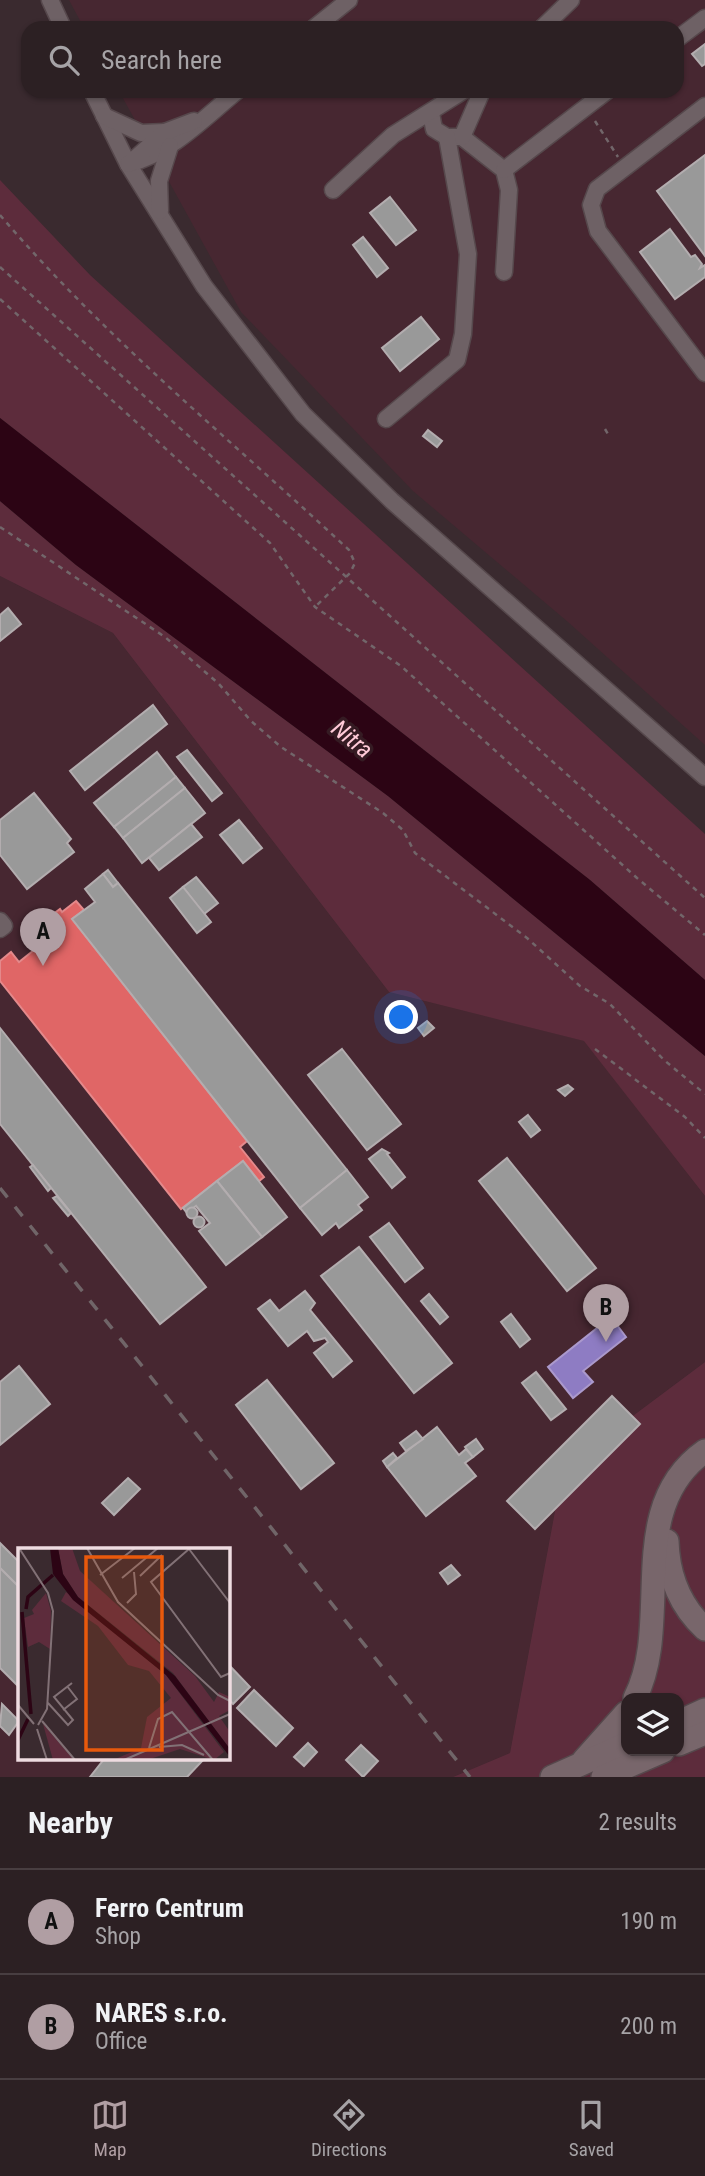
<!DOCTYPE html>
<html lang="en">
<head>
<meta charset="utf-8">
<style>
	:root { --surface:#2c2023; --page:#382d30; --text:#f1f3f6; --muted:#a6a3a6; --line:#483e41; --accent:#b09ea3 }
	body { margin:0; font-family:"Roboto Condensed",sans-serif; background:var(--page); color:var(--text) }
	.controls { position:absolute; right:21px; bottom:21px; display:grid; overflow:hidden; border-radius:14px; box-shadow:0 2px 5px #0004 }
	.controls button { width:63px; height:63px; display:grid; place-items:center; padding:0; border:0; border-bottom:2px solid var(--line); background:var(--surface); color:var(--text); font:35px sans-serif }
	.you { position:absolute; left:402px; top:1018px; width:24px; height:24px; margin:-18px; border:5px solid #fff; border-radius:50%; background:#1a73e8; box-shadow:0 0 0 10px #1a73e833 }
	.badge { display:grid; place-items:center; width:46px; height:46px; border-radius:50%; background:var(--accent); color:#111; font-size:23px; font-weight:700 }
	.pin { position:absolute; translate:-50% -58px; filter:drop-shadow(0 2px 4px #0008) }
	.pin::after { content:''; position:absolute; top:37px; width:24px; height:21px; background:inherit; clip-path:polygon(0 0,100% 0,50% 100%) }
	.list { margin:0; padding:0; list-style:none }
	h2 { display:flex; justify-content:space-between; align-items:center; height:91px; margin:0; padding:0 28px; font-size:30px }
	h2 small { font-size:23px; font-weight:400; color:var(--muted) }
	.list li { display:grid; grid-template-columns:46px 1fr auto; gap:21px; align-items:center; box-sizing:border-box; height:105px; padding:0 28px; border-top:2px solid var(--line) }
	.list b { display:block; font-size:26px; white-space:nowrap }
	.list p { margin:0; font-size:23px; white-space:nowrap; color:var(--muted) }
	.list em { font-size:23px; font-style:normal; color:var(--muted) }
	.icon { flex:none; width:38px; height:38px; fill:none; stroke:currentColor; stroke-width:2; stroke-linecap:round; stroke-linejoin:round }
	.map { position:relative; flex:none; width:705px; height:1777px; overflow:hidden }
	.search { position:absolute; background:var(--surface); box-shadow:0 2px 5px #0004; left:21px; right:21px; top:21px; height:77px; display:flex; align-items:center; gap:18px; box-sizing:border-box; padding:0 24px; border-radius:21px; color:var(--muted); font-size:26px }
	.sheet { height:301px; background:var(--surface) }
	nav { display:flex; justify-content:space-around; align-items:center; box-sizing:border-box; height:98px; border-top:2px solid var(--line); background:var(--surface); font-size:19px; color:var(--muted) }
	nav a { display:grid; justify-items:center; gap:4px }
	nav .on { color:var(--accent) }
	.map>svg:first-child { display:block }
	.built { fill:#472731; fill-rule:evenodd }
	.green { fill:#5d2c3c; fill-rule:evenodd }
	.water { fill:#2c0414 }
	.shops { fill:#e06666; stroke:#e4898b; stroke-width:2 }
	.offices { fill:#8e7cc3; stroke:#ab99cc; stroke-width:2 }
	.industry { fill:#999; stroke:#b3adaf; stroke-width:2 }
	.lines { fill:none; stroke-linecap:round; stroke-linejoin:round }
	.minor-casing { stroke:#56484c; stroke-width:19 }
	.highway-casing { stroke:#56484c; stroke-width:26 }
	.path { stroke:#72666a; stroke-width:2.5; stroke-dasharray:5 5; stroke-linecap:butt }
	.minor { stroke:#6e6165; stroke-width:16 }
	.highway { stroke:#78666b; stroke-width:23 }
	.rail { stroke:#706568; stroke-width:3.5; stroke-dasharray:12 12; stroke-linecap:butt }
	.labels { text-anchor:middle; stroke-width:7; stroke-linejoin:round; paint-order:stroke }
	.water-label { font-size:24px; font-style:italic; fill:#ffcad8; stroke:#351b23 }
	.inset-river { fill:none; stroke:#2c0414; stroke-width:3.5 }
	.inset-road { fill:none; stroke:#827176; stroke-width:2 }
	.view { fill:#e8590c; fill-opacity:0.15; stroke:#e8590c; stroke-width:3.5 }
	.inset-edge { fill:none; stroke:#efdce1; stroke-width:3.5 }
</style>
</head>
<body>
<div class="map">
<svg width="705" height="1777" viewBox="0 0 705 1777">
	<rect width="100%" height="100%" fill="#3a2a2f"/>
	<g class="built">
		<polygon points="69,0 705,0 705,745 568,622 413,491 241,312 119,91 677,91 677,28 84,28"/>
		<path d="M0,576L113,633L389,992L585,1041L705,1196V1362L563,1468L510,1753L453,1777H0ZM19,1549H228V1758H19Z"/>
	</g>
	<g class="green">
		<polygon points="0,180 90,275 705,834 705,980 590,880 0,418"/>
		<polygon points="0,501 76,565 388,796 705,1056 705,1196 584,1041 389,992 113,633 0,576"/>
		<path d="M705,1362V1777H453L510,1753L563,1468ZM626,1698H679V1751H626Z"/>
	</g>
	<polygon class="water" points="0,418 590,880 705,980 705,1056 388,796 76,565 0,501"/>
	<polygon class="shops" points="76,901 84,910 72,919 247,1141 240,1147 264,1177 259,1181 243,1161 181,1209 0,981 0,961 11,952 19,962 39,946 31,937 58,915 56,912 60,909 62,912"/>
	<polygon class="offices" points="611,1317 626,1337 583,1371 593,1382 573,1398 548,1367"/>
	<g class="industry">
		<polygon points="705,44 705,64 702,66 692,54"/>
		<polygon points="705,155 705,256 657,191"/>
		<polygon points="390,197 416,230 396,245 370,213"/>
		<polygon points="670,229 691,257 695,255 702,264 700,268 705,265 705,277 675,299 640,252"/>
		<polygon points="363,237 388,268 377,277 353,245"/>
		<polygon points="421,317 439,339 400,371 382,348"/>
		<polygon points="428,430 442,441 437,447 423,436"/>
		<polygon points="8,608 21,624 0,641 0,615"/>
		<polygon points="153,705 167,724 85,790 70,771"/>
		<polygon points="187,750 222,793 212,801 177,757"/>
		<polygon points="157,752 176,777 114,827 94,803"/>
		<polygon points="176,777 185,788 123,838 114,827"/>
		<polygon points="185,788 205,813 142,863 123,838"/>
		<polygon points="34,793 71,839 67,843 74,852 27,889 0,855 0,820"/>
		<polygon points="239,820 262,848 243,863 220,835"/>
		<polygon points="191,824 202,837 159,870 149,858"/>
		<polygon points="108,870 118,883 113,887 103,874"/>
		<polygon points="103,874 113,887 118,883 347,1170 300,1208 72,919 95,902 85,889"/>
		<polygon points="196,877 218,903 204,914 183,887"/>
		<polygon points="183,887 211,922 197,933 170,898"/>
		<polygon points="427,1021 434,1028 424,1036 418,1028"/>
		<polygon points="0,1028 206,1287 160,1324 0,1124"/>
		<polygon points="342,1049 401,1124 367,1150 308,1075"/>
		<polygon points="568,1085 573,1089 565,1096 558,1090"/>
		<polygon points="528,1115 540,1130 531,1137 519,1122"/>
		<polygon points="382,1149 389,1153 387,1154 405,1177 392,1188 369,1159"/>
		<polygon points="507,1158 596,1268 567,1291 479,1181"/>
		<polygon points="243,1161 287,1217 262,1237 217,1181"/>
		<polygon points="33,1165 51,1188 48,1191 30,1167"/>
		<polygon points="347,1170 368,1197 358,1205 362,1210 339,1228 336,1223 322,1235 300,1208"/>
		<polygon points="217,1181 262,1237 226,1265 199,1231 210,1223 196,1206 187,1213 183,1208"/>
		<polygon points="57,1196 71,1213 68,1216 53,1198"/>
		<circle cx="192" cy="1213" r="5.5"/>
		<circle cx="199" cy="1222" r="5.5"/>
		<polygon points="389,1223 423,1268 405,1282 370,1237"/>
		<polygon points="359,1247 452,1363 414,1393 321,1276"/>
		<polygon points="305,1291 315,1303 310,1310 352,1361 333,1377 314,1353 328,1342 325,1338 314,1341 307,1331 288,1346 258,1309 270,1300 279,1311"/>
		<polygon points="429,1294 448,1317 440,1324 421,1301"/>
		<polygon points="511,1314 530,1339 520,1347 501,1322"/>
		<polygon points="19,1366 50,1404 0,1445 0,1382"/>
		<polygon points="536,1372 566,1409 551,1420 522,1383"/>
		<polygon points="267,1380 334,1463 301,1489 236,1405"/>
		<polygon points="612,1396 640,1424 535,1529 507,1501"/>
		<polygon points="437,1427 459,1455 466,1449 473,1457 465,1463 476,1476 426,1516 387,1467"/>
		<polygon points="416,1431 423,1439 406,1451 400,1443"/>
		<polygon points="476,1439 483,1449 473,1457 465,1447"/>
		<polygon points="393,1453 397,1458 387,1467 383,1461"/>
		<polygon points="128,1478 140,1489 114,1515 102,1503"/>
		<polygon points="0,1543 19,1562 19,1587 0,1568"/>
		<polygon points="451,1565 460,1575 448,1584 440,1573"/>
		<polygon points="0,1568 19,1587 19,1687 0,1668"/>
		<polygon points="228,1664 250,1687 233,1704 228,1698"/>
		<polygon points="254,1690 293,1728 276,1746 237,1708"/>
		<polygon points="2,1704 19,1721 9,1735 0,1726"/>
		<polygon points="308,1743 317,1752 304,1766 294,1757"/>
		<polygon points="361,1745 378,1761 363,1777 346,1760"/>
		<polygon points="105,1758 205,1758 187,1777 90,1777"/>
	</g>
	<g class="lines">
		<defs>
			<g id="minor">
				<polyline points="50,0 63,28"/>
				<polyline points="314,28 349,0"/>
				<polyline points="542,28 571,0"/>
				<polyline points="677,39 705,18"/>
				<polyline points="92,91 128,164 204,286 303,414 392,501 705,777"/>
				<polyline points="705,106 597,189 591,205 598,231 705,373"/>
				<polyline points="431,113 434,129 447,137 462,137 504,170 509,190 504,272"/>
				<polyline points="104,116 141,133 165,132"/>
				<polyline points="462,137 482,91"/>
				<path d="M128,164C171,153 203,119 237,91"/>
				<polyline points="129,164 165,132 194,121"/>
				<polyline points="504,170 607,91"/>
				<polyline points="333,190 393,135 463,91"/>
				<polyline points="160,211 159,181 170,146"/>
				<polyline points="386,419 457,360 463,334 468,254 447,137"/>
				<polyline points="0,921 4,926 0,929"/>
			</g>
			<g id="highway">
				<path d="M667,1541C668,1575 680,1606 705,1629"/>
				<path d="M635,1698C674,1622 623,1508 705,1451"/>
				<polyline points="679,1722 705,1710"/>
				<polyline points="679,1744 705,1733"/>
				<polyline points="584,1760 626,1713"/>
				<polyline points="552,1777 626,1744"/>
				<polyline points="603,1777 663,1751"/>
			</g>
		</defs>
		<use href="#minor" class="minor-casing"/>
		<use href="#highway" class="highway-casing"/>
		<g class="path">
			<polyline points="595,121 618,157"/>
			<path d="M0,215C106,339 231,440 349,550L355,563L350,573L315,607"/>
			<polyline points="0,267 705,898"/>
			<polyline points="0,299 270,543 315,607 401,666 637,878 705,935"/>
			<polyline points="605,429 608,434"/>
			<polyline points="0,527 165,637 219,684 251,721 281,747 383,813 403,830 415,853 527,938 580,986 610,1004 664,1060 705,1094"/>
			<polyline points="595,1049 685,1117 705,1138"/>
		</g>
		<use href="#minor" class="minor"/>
		<use href="#highway" class="highway"/>
		<polyline class="rail" points="0,1188 470,1777"/>
	</g>
	<g class="labels">
		<g class="water-label">
			<text transform="translate(352 739) rotate(39)" y="8">Nitra</text>
		</g>
	</g>
	<g transform="translate(18 1548)">
		<rect width="212" height="212" fill="#3a2a2f"/>
		<path d="M40,0H54L62,23L177,128L196,154L201,144L212,149V162L201,168L212,184V201L155,125L60,49L45,26ZM48,44L148,127L206,204L196,212L162,201L129,212H95L123,200L129,169L153,150L131,123L110,117L80,78L43,53ZM28,45L33,63L32,101L21,94L10,99L6,70L16,66L14,62ZM25,176L56,212H35Z" fill="#5d2c3c"/>
		<path d="M32,0H40L45,26L60,49L157,128L212,201V209L148,127L55,52L35,26Z" fill="#2c0414"/>
		<path class="inset-river" d="M8,61L10,49L35,27M4,64L13,166M0,192L10,171"/>
		<path class="inset-road" d="M1,0L30,45L35,63L29,161L20,177M69,0L100,54L200,147L212,153M171,1L133,34L203,129L212,125M171,1L212,55M82,27L117,0M122,28L144,7M104,30L140,0M109,55L118,46L116,24M30,155L50,177L55,172L36,149L54,135M0,157L16,176M45,162L59,151L49,138M24,173L57,212M19,181L29,212M141,199L164,197L186,207M131,200L140,171L154,164L195,212M106,212L212,166"/>
		<path class="view" d="M68,9H144V202H68Z"/>
		<rect width="212" height="212" class="inset-edge"/>
	</g>
</svg>
<div class="controls">
<button><svg class="icon" aria-label="layers" viewBox="0 0 24 24"><path d="M12 4l9 5-9 5-9-5zM3 14l9 5 9-5"/></svg></button>
</div>
<div class="you"></div>
<div class="pin badge" style="left:43px;top:966px">A</div>
<div class="pin badge" style="left:606px;top:1342px">B</div>
<div class="search"><svg class="icon" aria-label="search" viewBox="0 0 24 24"><circle cx="10" cy="10" r="6"/><path d="M15 15l6 6"/></svg>Search here</div>
</div>
<section class="sheet">
<h2>Nearby<small>2 results</small></h2>
<ul class="list">
<li><span class="badge">A</span><div><b>Ferro Centrum</b><p>Shop</p></div><em>190 m</em></li>
<li><span class="badge">B</span><div><b>NARES s.r.o.</b><p>Office</p></div><em>200 m</em></li>
</ul>
</section>
<nav>
<a class="on"><svg class="icon" aria-label="map" viewBox="0 0 24 24"><path d="M3 6l6-2 6 2 6-2v14l-6 2-6-2-6 2zM9 4v14M15 6v14"/></svg>Map</a>
<a><svg class="icon" aria-label="directions" viewBox="0 0 24 24"><path d="M12 3l9 9-9 9-9-9zM9 14v-3h6M13 9l2 2-2 2"/></svg>Directions</a>
<a><svg class="icon" aria-label="saved" viewBox="0 0 24 24"><path d="M7 4h10v16l-5-4-5 4z"/></svg>Saved</a>
</nav>
</body>
</html>
